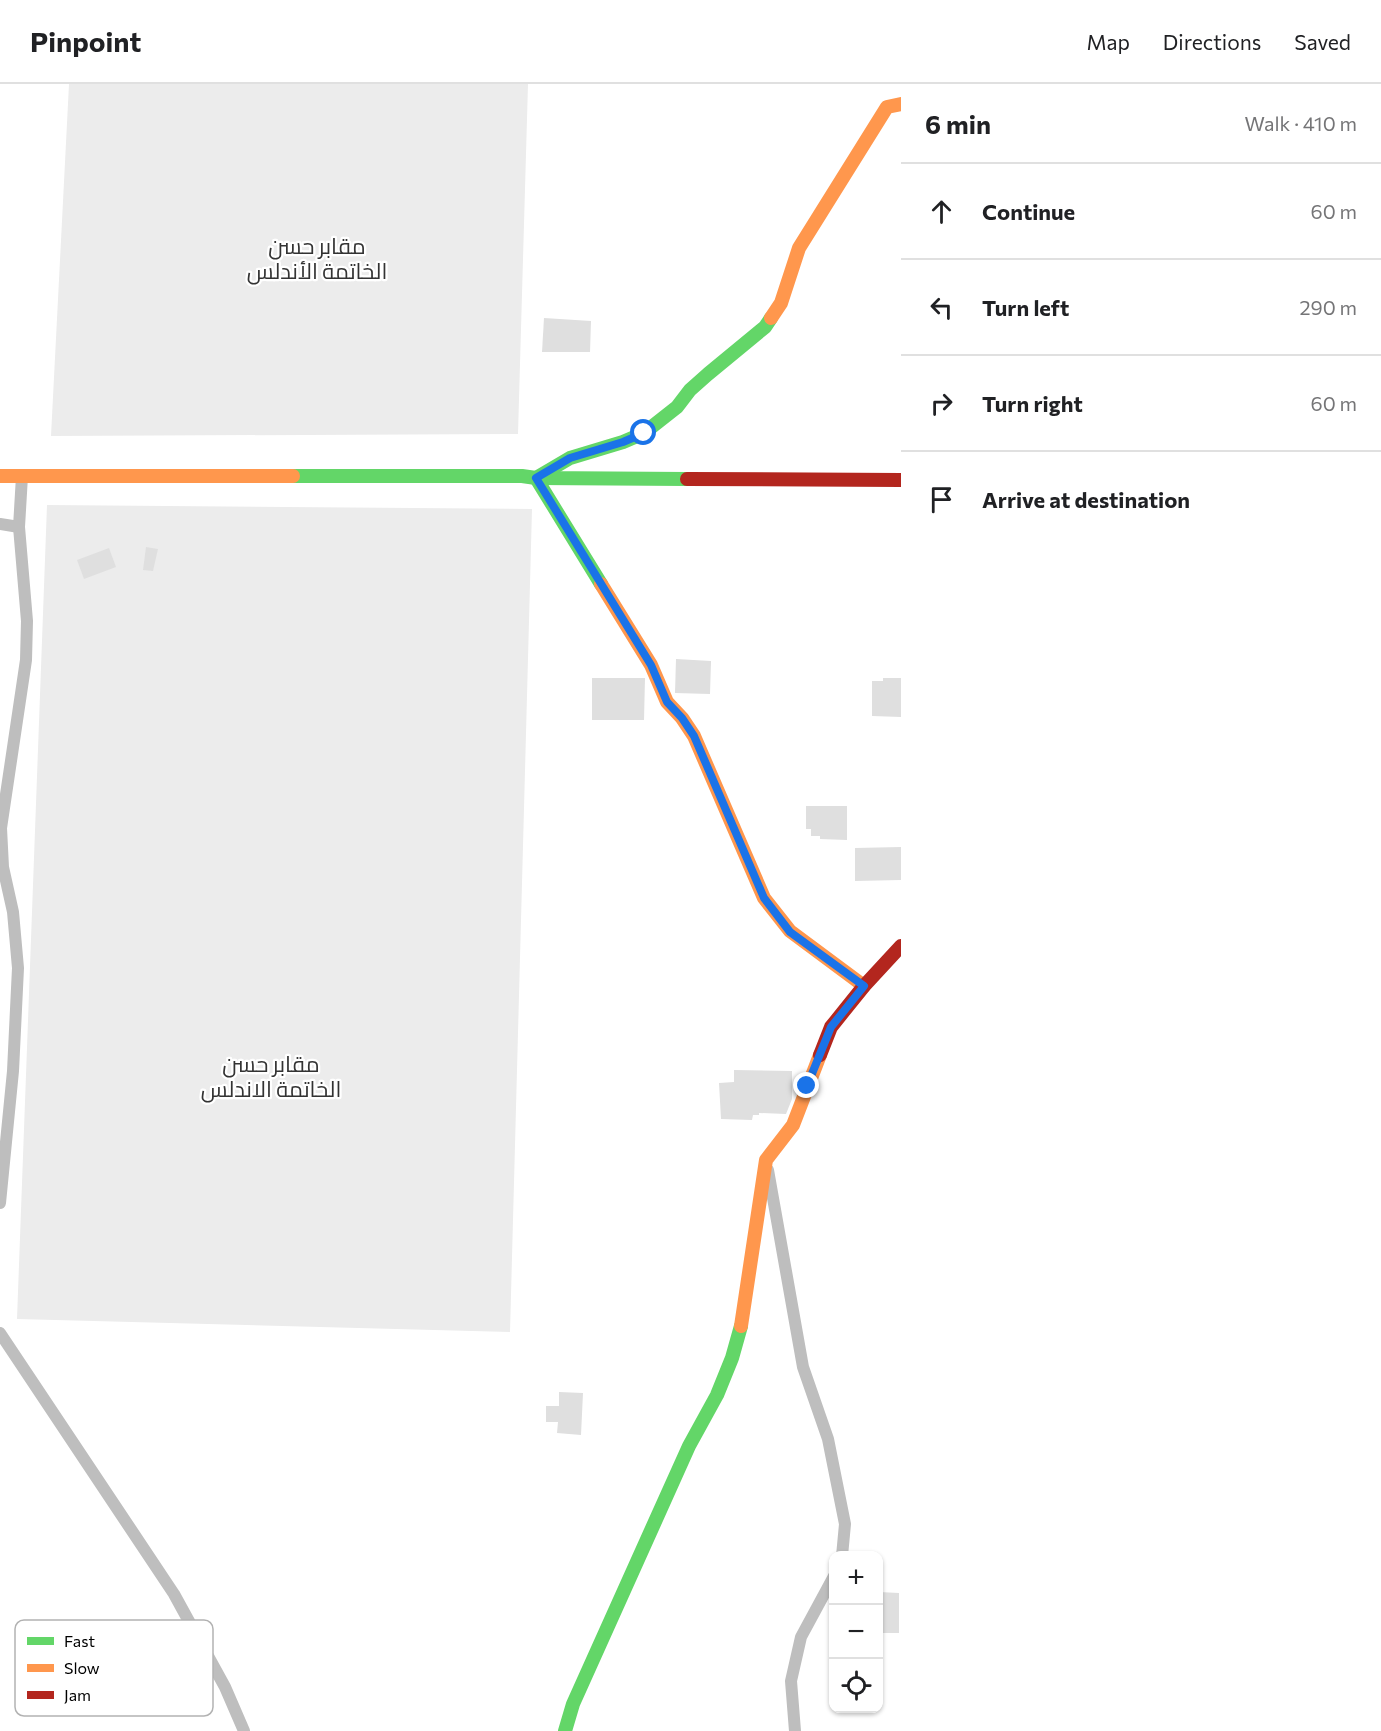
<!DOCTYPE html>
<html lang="en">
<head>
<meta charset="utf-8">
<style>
	:root { --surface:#fff; --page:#f2f2f2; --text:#202124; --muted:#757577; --line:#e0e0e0 }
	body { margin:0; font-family:Commissioner,Cairo,sans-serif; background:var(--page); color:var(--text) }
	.controls { position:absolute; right:18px; bottom:18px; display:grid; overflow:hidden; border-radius:12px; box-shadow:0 2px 4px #0004 }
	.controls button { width:54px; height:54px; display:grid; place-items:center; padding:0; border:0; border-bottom:2px solid var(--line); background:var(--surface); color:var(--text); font:30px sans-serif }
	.stop { position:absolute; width:18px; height:18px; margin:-14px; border:4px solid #1a73e8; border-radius:50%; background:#fff }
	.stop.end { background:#1a73e8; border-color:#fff; box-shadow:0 2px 6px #0008 }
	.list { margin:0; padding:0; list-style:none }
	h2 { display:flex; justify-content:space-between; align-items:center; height:78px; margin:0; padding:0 24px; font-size:26px }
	h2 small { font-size:20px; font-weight:400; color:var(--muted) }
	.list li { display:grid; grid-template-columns:39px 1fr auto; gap:18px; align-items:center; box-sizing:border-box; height:96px; padding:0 24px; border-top:2px solid var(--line) }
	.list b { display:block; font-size:22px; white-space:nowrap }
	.list em { font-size:20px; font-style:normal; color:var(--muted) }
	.icon { flex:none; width:33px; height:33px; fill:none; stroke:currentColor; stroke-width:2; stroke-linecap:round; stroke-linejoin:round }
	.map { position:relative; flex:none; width:901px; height:1647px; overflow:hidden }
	header { display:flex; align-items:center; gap:36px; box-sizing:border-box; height:84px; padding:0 30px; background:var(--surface); border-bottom:2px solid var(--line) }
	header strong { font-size:28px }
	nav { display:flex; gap:33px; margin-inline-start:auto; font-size:21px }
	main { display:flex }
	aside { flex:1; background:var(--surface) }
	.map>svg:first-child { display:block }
	.green { fill:#ececec }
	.building { fill:#dfdfdf }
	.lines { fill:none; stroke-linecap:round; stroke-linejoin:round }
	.street { stroke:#bebebe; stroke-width:12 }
	.fast { stroke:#63d668; stroke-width:14 }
	.slow { stroke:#ff974d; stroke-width:14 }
	.jam { stroke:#b3261e; stroke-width:14 }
	.route { stroke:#1a73e8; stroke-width:8 }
	.labels { text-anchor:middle; stroke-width:4.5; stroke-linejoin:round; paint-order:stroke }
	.park-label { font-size:22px; fill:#333; stroke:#fff }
	.key { fill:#fff; stroke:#b2b2b2; stroke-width:1.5 }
	.key-label { font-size:16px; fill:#000 }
</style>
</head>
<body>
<header>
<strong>Pinpoint</strong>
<nav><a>Map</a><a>Directions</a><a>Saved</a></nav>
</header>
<main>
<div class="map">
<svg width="901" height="1647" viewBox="0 0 901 1647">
	<rect width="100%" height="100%" fill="#fff"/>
	<g class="green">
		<polygon points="69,0 528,0 518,350 51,352"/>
		<polygon points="47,421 532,425 510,1248 17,1235"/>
	</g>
	<g class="building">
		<polygon points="544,234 591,237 590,268 542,268"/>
		<polygon points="146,463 158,465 153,487 143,486"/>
		<polygon points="109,464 116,483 84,495 77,476"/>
		<polygon points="676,575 711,577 710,610 675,609"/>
		<polygon points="592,594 645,594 644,636 592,636"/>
		<polygon points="883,594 901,594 901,633 872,632 872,597 883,597"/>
		<polygon points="806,722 847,722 847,756 820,755 820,752 811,752 811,745 806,745"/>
		<polygon points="901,763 901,796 855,797 855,764"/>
		<polygon points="734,986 792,987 792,1015 786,1030 759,1029 759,1031 753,1031 752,1036 721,1035 719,999 734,998"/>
		<polygon points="559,1308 583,1309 581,1351 557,1349 558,1338 546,1338 546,1322 559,1322"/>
		<polygon points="879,1508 899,1509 899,1549 879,1549"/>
	</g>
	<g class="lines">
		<g class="street">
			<polyline points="0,440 19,443"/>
			<polyline points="768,1086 803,1283 828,1355 845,1440 842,1472"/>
			<polyline points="0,1119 13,987 18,884 13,828 3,783 1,744 26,576 27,537 19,443 22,392"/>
			<polyline points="0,1249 174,1510 225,1603 244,1647"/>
			<polyline points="795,1647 791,1597 801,1553 834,1492"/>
		</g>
		<g class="fast">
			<polyline points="293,392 522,392 536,394 687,395"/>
			<polyline points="601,500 536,394 570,374 623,358 644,349 677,323 690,306 708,290 765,243 771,234"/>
			<polyline points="565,1647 573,1620 689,1362 717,1311 732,1274 741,1242"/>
		</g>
		<g class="slow">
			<polyline points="771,234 781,219 799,164 887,23 901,20"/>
			<polyline points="0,392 293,392"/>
			<polyline points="601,500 651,581 667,618 682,634 694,652 764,814 790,847 864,902"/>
			<polyline points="741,1242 766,1076 793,1041 820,971"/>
		</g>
		<g class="jam">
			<polyline points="687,395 901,396"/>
			<polyline points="820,971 831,943 864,902 901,862"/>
		</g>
	</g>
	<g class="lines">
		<polyline class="route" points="644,349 623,358 570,374 536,394 651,581 667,618 682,634 694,652 764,814 790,848 864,902 831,943 807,1002"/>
	</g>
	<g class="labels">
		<g class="park-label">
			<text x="317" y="170">مقابر حسن<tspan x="317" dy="25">الخاتمة الأندلس</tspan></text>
			<text x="271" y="988">مقابر حسن<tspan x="271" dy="25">الخاتمة الاندلس</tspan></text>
		</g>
	</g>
	<rect x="15" y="1536" width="198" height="96" rx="9" class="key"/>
	<rect x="27" y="1553" width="27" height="8" fill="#63d668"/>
	<rect x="27" y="1580" width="27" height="8" fill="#ff974d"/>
	<rect x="27" y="1607" width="27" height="8" fill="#b3261e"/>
	<g class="key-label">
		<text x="64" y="1563">Fast</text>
		<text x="64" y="1590">Slow</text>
		<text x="64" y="1617">Jam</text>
	</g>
</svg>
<div class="controls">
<button>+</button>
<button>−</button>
<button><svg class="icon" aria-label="locate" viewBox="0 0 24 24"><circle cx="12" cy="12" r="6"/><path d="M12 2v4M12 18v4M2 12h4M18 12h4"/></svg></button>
</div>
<div class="stop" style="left:644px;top:349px"></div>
<div class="stop end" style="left:807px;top:1002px"></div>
</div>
<aside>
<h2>6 min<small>Walk · 410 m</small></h2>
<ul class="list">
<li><svg class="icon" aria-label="ahead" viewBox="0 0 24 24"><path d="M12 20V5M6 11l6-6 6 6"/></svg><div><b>Continue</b></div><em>60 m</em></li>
<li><svg class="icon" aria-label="left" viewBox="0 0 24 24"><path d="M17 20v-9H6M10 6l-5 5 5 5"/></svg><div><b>Turn left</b></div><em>290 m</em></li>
<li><svg class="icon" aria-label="right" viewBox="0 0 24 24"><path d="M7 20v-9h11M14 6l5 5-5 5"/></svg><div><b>Turn right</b></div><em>60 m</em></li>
<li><svg class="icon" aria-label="arrive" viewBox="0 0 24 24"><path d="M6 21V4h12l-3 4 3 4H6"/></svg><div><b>Arrive at destination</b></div></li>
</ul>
</aside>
</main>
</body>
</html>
